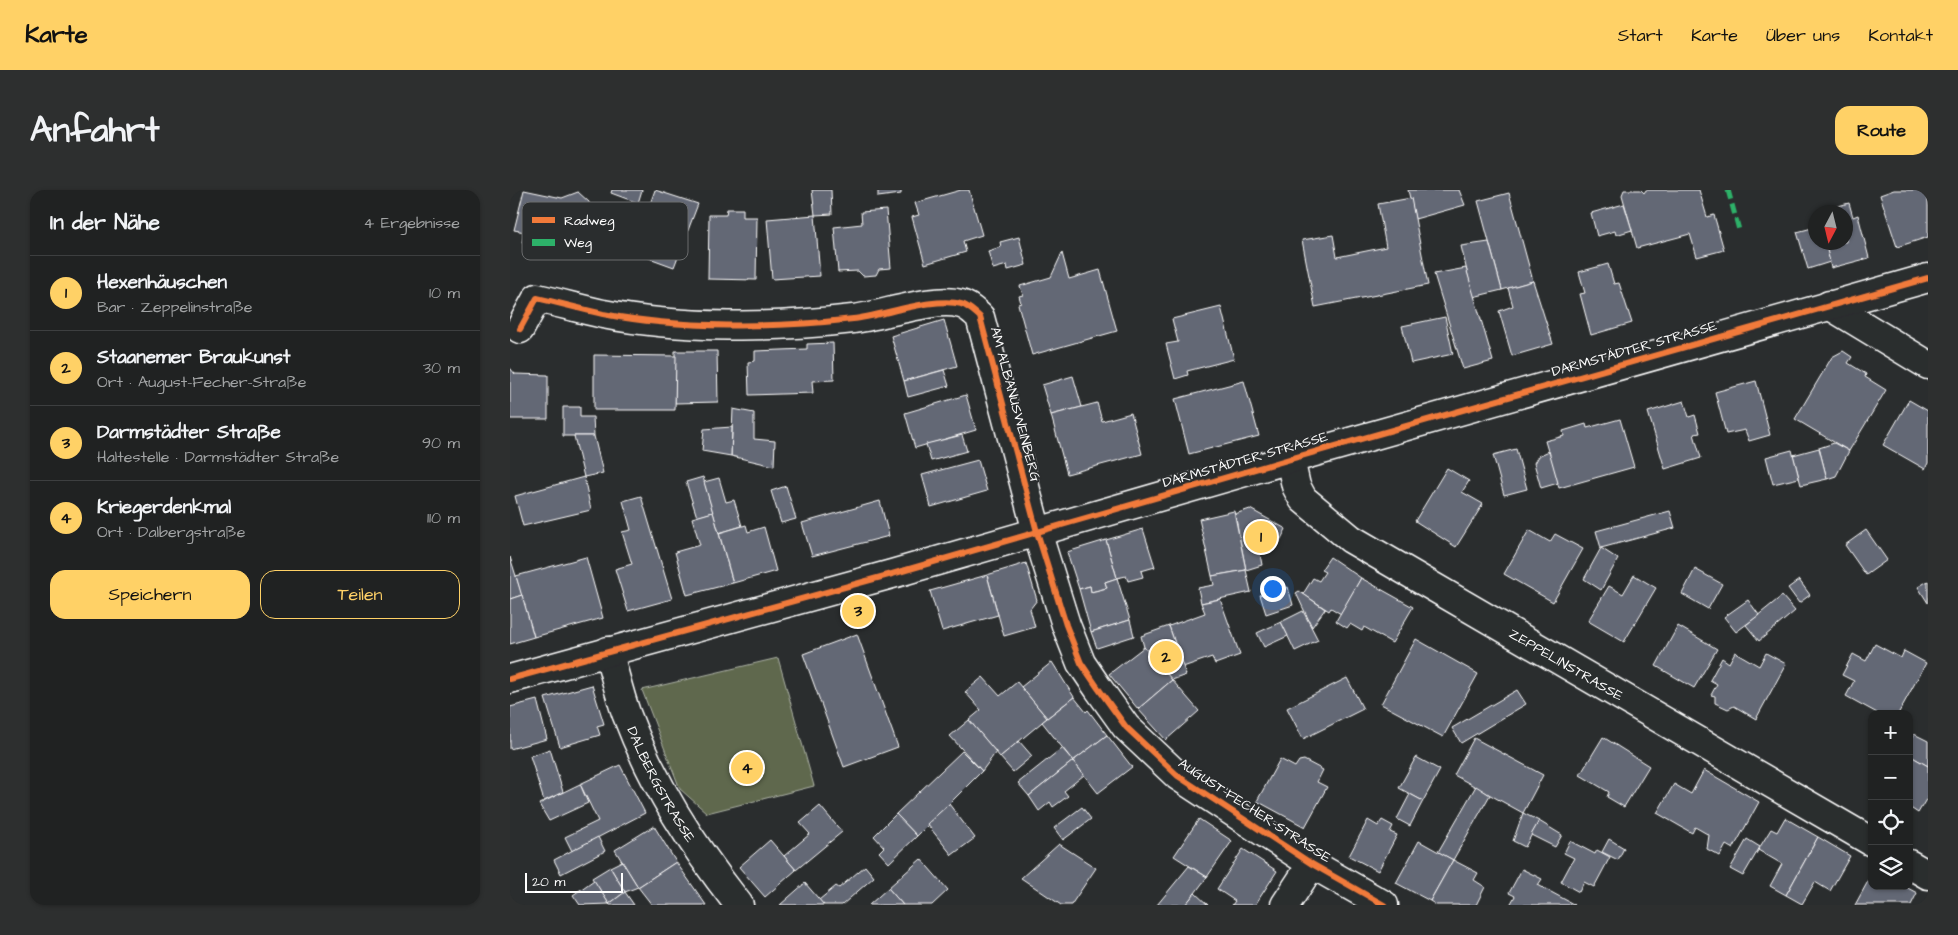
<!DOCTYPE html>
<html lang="de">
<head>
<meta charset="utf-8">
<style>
	:root { --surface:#202222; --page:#2d2f2f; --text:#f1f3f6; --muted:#a2a4a5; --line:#3d3f40; --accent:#ffd166 }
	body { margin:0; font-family:"Architects Daughter",sans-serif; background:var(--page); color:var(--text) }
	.controls { position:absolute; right:15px; bottom:15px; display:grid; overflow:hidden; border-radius:10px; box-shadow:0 1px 4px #0004 }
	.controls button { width:45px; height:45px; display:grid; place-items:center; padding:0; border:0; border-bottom:1px solid var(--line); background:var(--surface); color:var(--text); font:25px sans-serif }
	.compass { position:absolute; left:1298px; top:15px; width:45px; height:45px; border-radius:50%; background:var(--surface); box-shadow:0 1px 4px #0004; rotate:187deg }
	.scale { position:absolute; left:15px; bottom:12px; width:98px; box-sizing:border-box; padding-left:5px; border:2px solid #fff; border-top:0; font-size:14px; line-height:18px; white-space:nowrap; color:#fff; -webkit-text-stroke:4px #2a2d2e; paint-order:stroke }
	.you { position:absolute; left:762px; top:398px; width:18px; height:18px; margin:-12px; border:4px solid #fff; border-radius:50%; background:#1a73e8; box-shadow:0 0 0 8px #1a73e833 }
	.badge { display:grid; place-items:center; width:32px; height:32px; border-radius:50%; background:var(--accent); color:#111; font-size:16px; font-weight:700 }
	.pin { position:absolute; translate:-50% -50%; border:2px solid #fff; box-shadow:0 1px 5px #0006 }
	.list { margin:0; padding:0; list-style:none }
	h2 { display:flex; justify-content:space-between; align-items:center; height:65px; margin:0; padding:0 20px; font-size:21px }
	h2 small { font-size:16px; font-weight:400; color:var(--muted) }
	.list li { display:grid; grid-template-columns:32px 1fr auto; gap:15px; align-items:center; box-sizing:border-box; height:75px; padding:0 20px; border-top:1px solid var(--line) }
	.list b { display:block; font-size:19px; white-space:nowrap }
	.list p { margin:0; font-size:16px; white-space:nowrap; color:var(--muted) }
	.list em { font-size:16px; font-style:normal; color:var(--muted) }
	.actions { display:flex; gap:10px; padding:15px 20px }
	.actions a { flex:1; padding:11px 0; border:1px solid var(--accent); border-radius:15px; text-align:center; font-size:18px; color:var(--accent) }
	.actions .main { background:var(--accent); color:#111 }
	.icon { flex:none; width:28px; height:28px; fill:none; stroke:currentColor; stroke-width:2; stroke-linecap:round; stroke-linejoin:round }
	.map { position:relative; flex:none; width:1418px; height:715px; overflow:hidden; border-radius:15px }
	header { display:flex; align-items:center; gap:30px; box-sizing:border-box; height:70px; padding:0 25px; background:var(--accent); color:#111 }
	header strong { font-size:24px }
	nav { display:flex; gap:28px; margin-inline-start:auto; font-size:18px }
	.intro { display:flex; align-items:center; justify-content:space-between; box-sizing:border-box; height:120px; padding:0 30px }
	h1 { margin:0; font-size:35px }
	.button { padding:12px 22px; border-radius:15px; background:var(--accent); color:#111; font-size:18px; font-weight:700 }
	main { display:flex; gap:30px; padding:0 30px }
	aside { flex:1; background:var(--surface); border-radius:15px; box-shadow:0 1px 4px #0004 }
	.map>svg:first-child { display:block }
	.green { fill:#5e674d; stroke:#aeb3a6 }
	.building { fill:#646775; stroke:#fff }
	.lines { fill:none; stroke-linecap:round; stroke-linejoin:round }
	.minor-casing { stroke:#fff; stroke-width:31 }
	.tertiary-casing { stroke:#fff; stroke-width:31 }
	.minor { stroke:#2a2d2e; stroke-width:28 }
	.tertiary { stroke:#2a2d2e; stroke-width:28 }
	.quiet { stroke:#2db169; stroke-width:5; stroke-dasharray:10 5; stroke-linecap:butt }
	.cycleway-casing { stroke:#2a2d2e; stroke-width:9 }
	.cycleway { stroke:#f17a3a; stroke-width:6 }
	.labels { text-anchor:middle; stroke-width:4; stroke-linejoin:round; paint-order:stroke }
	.street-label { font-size:14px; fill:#fff; stroke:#2a2d2e }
	.key { fill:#2a2d2e; stroke:#6a6c6d; stroke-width:1 }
	.key-label { font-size:14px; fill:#fff }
</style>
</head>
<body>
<header>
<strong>Karte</strong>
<nav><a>Start</a><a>Karte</a><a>Über uns</a><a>Kontakt</a></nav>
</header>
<div class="intro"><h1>Anfahrt</h1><a class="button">Route</a></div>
<main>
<aside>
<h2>In der Nähe<small>4 Ergebnisse</small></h2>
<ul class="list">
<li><span class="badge">1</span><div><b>Hexenhäuschen</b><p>Bar · Zeppelinstraße</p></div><em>10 m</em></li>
<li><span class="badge">2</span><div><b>Staanemer Braukunst</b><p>Ort · August-Fecher-Straße</p></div><em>30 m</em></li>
<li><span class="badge">3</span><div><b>Darmstädter Straße</b><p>Haltestelle · Darmstädter Straße</p></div><em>90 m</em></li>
<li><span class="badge">4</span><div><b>Kriegerdenkmal</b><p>Ort · Dalbergstraße</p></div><em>110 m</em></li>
</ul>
<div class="actions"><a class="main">Speichern</a><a>Teilen</a></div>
</aside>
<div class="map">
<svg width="1418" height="715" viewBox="0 0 1418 715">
	<rect width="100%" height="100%" fill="#2a2d2e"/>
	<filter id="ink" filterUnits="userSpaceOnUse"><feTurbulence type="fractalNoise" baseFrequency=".02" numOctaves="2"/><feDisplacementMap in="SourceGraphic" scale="10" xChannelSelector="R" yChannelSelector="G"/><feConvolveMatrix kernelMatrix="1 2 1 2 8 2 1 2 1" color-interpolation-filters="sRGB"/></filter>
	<g filter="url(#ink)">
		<polygon class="green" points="268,468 304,596 197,623 170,599 132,500"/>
		<g class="building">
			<polygon points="14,0 52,8 68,2 79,12 80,19 71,55 55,51 52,62 12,52 15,42 4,40"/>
			<polygon points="102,0 132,0 128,13 101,3"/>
			<polygon points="145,0 188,14 164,77 123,62"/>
			<polygon points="302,0 321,0 322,24 305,25"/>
			<polygon points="368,0 391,0 391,4 368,7"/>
			<polygon points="451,0 459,0 472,45 453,51 456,62 415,74 402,27 409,25 405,13"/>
			<polygon points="898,0 949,0 955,15 905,29"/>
			<polygon points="1114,0 1131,0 1134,3 1136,0 1189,0 1197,27 1204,25 1214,60 1187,67 1180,44 1127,58 1112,5"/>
			<polygon points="1418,0 1418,47 1387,57 1370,5 1384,0"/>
			<polygon points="999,3 1023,91 992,100 968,11"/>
			<polygon points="901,8 918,95 805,117 792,50 823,45 827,67 876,57 868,14"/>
			<polygon points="1339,13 1343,27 1348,25 1359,68 1321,78 1315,52 1336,52 1336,22 1314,22 1313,20"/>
			<polygon points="1114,14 1122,40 1106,45 1105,41 1087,46 1081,23"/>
			<polygon points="217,19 233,19 233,27 247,27 246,90 198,89 199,25 216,25"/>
			<polygon points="376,20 381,78 369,79 366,85 353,86 348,81 328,82 324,37 352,34 351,22"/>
			<polygon points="305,25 310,86 262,89 257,29"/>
			<polygon points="1306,37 1306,52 1315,52 1320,72 1298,79 1287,42"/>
			<polygon points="509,47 516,75 498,80 497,75 483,79 478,61 491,57 490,52"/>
			<polygon points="979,52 992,100 963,107 951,56"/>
			<polygon points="552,63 559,89 590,80 607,141 522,165 508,114 511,113 509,106 513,105 510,96 541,87"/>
			<polygon points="1098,74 1104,94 1109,93 1122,133 1081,145 1070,104 1075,103 1069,82"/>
			<polygon points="956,78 983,171 953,179 924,84"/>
			<polygon points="1023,91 1043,154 1002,166 989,121 1003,116 998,98"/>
			<polygon points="711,117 724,169 677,181 678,185 665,189 656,154 668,152 662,129"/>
			<polygon points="935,127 943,164 901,173 892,136"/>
			<polygon points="434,130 447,176 394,191 381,146"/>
			<polygon points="323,153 324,190 302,191 303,203 239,205 238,172 245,171 245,161 297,159 297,154"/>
			<polygon points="165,161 207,161 208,212 165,213"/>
			<polygon points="1333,161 1342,167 1338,173 1356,184 1355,187 1376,200 1339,261 1285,229 1322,167"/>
			<polygon points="84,165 166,166 165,220 84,220"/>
			<polygon points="0,178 5,184 38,185 38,229 0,229"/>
			<polygon points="434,180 439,196 398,207 394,191"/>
			<polygon points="563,186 572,217 541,225 532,195"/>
			<polygon points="734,191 749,246 679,264 665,209"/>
			<polygon points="1246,191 1260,245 1239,251 1235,240 1216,244 1205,202"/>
			<polygon points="456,205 466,240 405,258 395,223"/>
			<polygon points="1399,210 1418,221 1418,273 1415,279 1373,255"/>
			<polygon points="1174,211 1179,227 1185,225 1190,243 1184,244 1191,268 1155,279 1138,222"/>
			<polygon points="587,213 592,231 621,223 632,264 557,284 541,225"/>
			<polygon points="53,217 70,217 70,227 83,227 84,246 53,246"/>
			<polygon points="223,219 244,223 244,249 265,251 264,276 221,266"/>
			<polygon points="1110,229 1124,277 1049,298 1035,251 1054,246 1053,241 1076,234 1077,238"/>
			<polygon points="222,237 221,266 192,261 194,239"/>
			<polygon points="452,245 457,261 421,271 416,254"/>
			<polygon points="64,246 84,246 93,283 74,287"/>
			<polygon points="1324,253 1339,261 1326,286 1317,289 1309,258"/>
			<polygon points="1309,258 1317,289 1291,295 1283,265"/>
			<polygon points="1006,259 1017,299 994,305 983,265"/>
			<polygon points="1282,260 1289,288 1263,294 1256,267"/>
			<polygon points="1039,261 1048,293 1031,298 1024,273 1028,266"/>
			<polygon points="468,270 477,301 421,317 412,285"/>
			<polygon points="937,278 959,291 952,302 973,314 946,357 905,331"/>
			<polygon points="74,287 81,320 13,336 5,306"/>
			<polygon points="193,287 203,322 187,327 176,292"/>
			<polygon points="209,288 216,312 224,310 232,336 209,343 194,292"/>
			<polygon points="276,296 286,329 271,333 261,301"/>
			<polygon points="131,306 162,409 118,421 105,379 122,374 112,342 121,340 113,311"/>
			<polygon points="370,311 379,346 302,366 292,333"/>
			<polygon points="740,319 776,339 768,355 749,359 752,375 736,380 725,324"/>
			<polygon points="724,321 736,380 702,386 689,329"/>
			<polygon points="1160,321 1165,338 1091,358 1086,341"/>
			<polygon points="203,322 223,393 177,405 165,362 190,355 182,328"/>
			<polygon points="236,335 238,342 254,337 266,381 223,393 209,343"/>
			<polygon points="633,339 645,377 631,381 633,387 618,391 616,386 607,388 596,350"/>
			<polygon points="1019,340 1040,352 1045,344 1073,359 1043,412 994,384"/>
			<polygon points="1356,340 1377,370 1356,385 1335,355"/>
			<polygon points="596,350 607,388 595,392 597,398 581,402 580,396 569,399 557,362"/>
			<polygon points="1091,358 1108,369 1091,400 1074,389"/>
			<polygon points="0,367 12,405 0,409"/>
			<polygon points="76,367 93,428 24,447 6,386"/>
			<polygon points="820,367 851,388 831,424 821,418 819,421 793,404 803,388 809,391 815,382 811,380"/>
			<polygon points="516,373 527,410 520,419 525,437 494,446 477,385"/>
			<polygon points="1185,379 1212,394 1198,419 1172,404"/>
			<polygon points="736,380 741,402 691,413 688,398 704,395 702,386"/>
			<polygon points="477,385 488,425 432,441 420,401"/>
			<polygon points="1124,385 1146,398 1114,452 1078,431 1099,396 1113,404"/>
			<polygon points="607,388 620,430 581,442 569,399 580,396 581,402 597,398 595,392"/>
			<polygon points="851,388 903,417 882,453 854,437 852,441 840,434 837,438 826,431"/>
			<polygon points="1289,390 1300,405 1289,413 1278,398"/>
			<polygon points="1418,391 1418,413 1408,397"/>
			<polygon points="778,397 783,415 756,424 750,405"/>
			<polygon points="789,401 815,419 802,437 786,403"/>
			<polygon points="12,405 24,447 0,454 0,409"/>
			<polygon points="1272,406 1285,421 1249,451 1236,435"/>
			<polygon points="710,409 730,465 705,474 702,467 673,477 659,436 695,423 691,413"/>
			<polygon points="1238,410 1249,425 1226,442 1214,427"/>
			<polygon points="793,421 808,450 785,461 771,432"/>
			<polygon points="620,430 624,446 587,458 581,442"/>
			<polygon points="771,432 778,446 754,457 747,443"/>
			<polygon points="659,436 676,485 662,490 634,457 631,446"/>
			<polygon points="1168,436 1207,459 1184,498 1146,476"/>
			<polygon points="347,444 388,557 334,577 293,464"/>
			<polygon points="906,449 968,484 933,547 871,514"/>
			<polygon points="1365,454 1391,468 1394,461 1416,473 1388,524 1369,524 1336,506 1344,491 1332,485 1343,464 1356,471"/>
			<polygon points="634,457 662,490 628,519 599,484"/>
			<polygon points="1225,462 1249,476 1256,463 1276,474 1246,529 1224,516 1218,519 1205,513 1205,506 1201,505 1207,494 1200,490 1212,468 1219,473"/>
			<polygon points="542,472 564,507 537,528 511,497"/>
			<polygon points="473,487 490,506 507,492 537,528 490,567 459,530 471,520 455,502"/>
			<polygon points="837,488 853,519 793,549 777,518"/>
			<polygon points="662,490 689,521 656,550 628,519"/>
			<polygon points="82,495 94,534 87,536 90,545 50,557 35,508"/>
			<polygon points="1007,500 1016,514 951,553 942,538"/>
			<polygon points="564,507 576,522 578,520 597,545 563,571 532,532"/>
			<polygon points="27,510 37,549 0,559 0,517"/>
			<polygon points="459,530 486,562 472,581 440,546"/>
			<polygon points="1404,544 1418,551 1418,576 1399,565 1399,553"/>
			<polygon points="597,545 622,577 588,603 563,571"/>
			<polygon points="1093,547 1139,576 1114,617 1097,607 1099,602 1070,585"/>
			<polygon points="964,548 1033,585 1013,623 944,585"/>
			<polygon points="509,551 522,566 503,582 490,567"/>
			<polygon points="552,558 563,571 519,606 508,593"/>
			<polygon points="40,559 53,602 34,611 20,566"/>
			<polygon points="452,561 472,581 407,646 386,624"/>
			<polygon points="1399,565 1418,576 1418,606 1408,623 1399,617"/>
			<polygon points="906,567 930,580 913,611 889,598"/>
			<polygon points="770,569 785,577 789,571 794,570 813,580 807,592 817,597 795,637 747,611"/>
			<polygon points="563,571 574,585 554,601 558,606 543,617 540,612 529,621 519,606"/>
			<polygon points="110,575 135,623 62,661 55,647 88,631 70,594"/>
			<polygon points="1194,580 1249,612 1223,659 1216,655 1210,666 1197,659 1199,645 1185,637 1182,643 1147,623 1164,594 1181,604"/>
			<polygon points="70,594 78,613 39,631 29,614"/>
			<polygon points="966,596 980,605 943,670 928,662"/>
			<polygon points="900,604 913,611 900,636 887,629"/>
			<polygon points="439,614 465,648 442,665 417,634"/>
			<polygon points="310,616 332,642 286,680 274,666 300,644 290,633"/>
			<polygon points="572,617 581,629 553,650 544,638"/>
			<polygon points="1013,623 1029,631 1015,657 1003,651"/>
			<polygon points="386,624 407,646 379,673 369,662 374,657 364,646"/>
			<polygon points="1275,628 1308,647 1276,705 1260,696 1272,674 1248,660 1261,639 1267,642"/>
			<polygon points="689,629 722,651 697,687 664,666"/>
			<polygon points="858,630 868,636 872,630 883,636 880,642 887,645 868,681 839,666"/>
			<polygon points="1029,631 1052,645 1045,657 1021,645"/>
			<polygon points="144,636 166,672 128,697 105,660"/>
			<polygon points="88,647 95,661 51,684 44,670"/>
			<polygon points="1308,647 1340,666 1320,701 1305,692 1292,714 1276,705"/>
			<polygon points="1099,649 1114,658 1108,670 1092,662"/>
			<polygon points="1237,649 1250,657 1233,686 1220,679"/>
			<polygon points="260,650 286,680 255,707 229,677"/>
			<polygon points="909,651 943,670 920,711 886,693"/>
			<polygon points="1060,651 1085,664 1087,660 1100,667 1084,697 1074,692 1069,702 1051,692 1064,668 1054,663"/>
			<polygon points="549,654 586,678 561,715 551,715 511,688"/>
			<polygon points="733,659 767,681 745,715 722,715 725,711 707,699"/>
			<polygon points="411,669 438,700 422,715 393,715 378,698"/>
			<polygon points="943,670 968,683 964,690 975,697 966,715 926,715 920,711"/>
			<polygon points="112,671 128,697 115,702 100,677"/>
			<polygon points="166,672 196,715 142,715 128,697"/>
			<polygon points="355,676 364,687 332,715 314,715 309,710 326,696 329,698"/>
			<polygon points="679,676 697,687 685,703 675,715 647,715"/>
			<polygon points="100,677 115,702 99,714 82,688"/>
			<polygon points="1012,679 1032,689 1028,695 1065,715 1000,715 1005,706 999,703"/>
			<polygon points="1362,684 1362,696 1394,696 1407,703 1401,715 1345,715"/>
			<polygon points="84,690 99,714 70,715 63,705"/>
			<polygon points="295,693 314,715 270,715"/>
			<polygon points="378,698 393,715 359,715"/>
			<polygon points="115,702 124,715 100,715 99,714"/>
			<polygon points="685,703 698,715 675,715"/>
		</g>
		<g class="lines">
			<defs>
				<g id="minor">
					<polyline points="1319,115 1418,175"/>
					<path d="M10,139L27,108C49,113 71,119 93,124C169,139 267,138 343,129C372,126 425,106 451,114C459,116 464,122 470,127L527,342L556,435L571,473L588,498L616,537L668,586L802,674L874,715"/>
					<path id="s1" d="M780,269L786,296L793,309L841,349L1362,652"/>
					<path id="s2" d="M98,461C104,481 109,503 116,523C143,595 182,655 229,715"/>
					<polyline points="1399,674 1418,685"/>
					<polyline points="775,715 802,674"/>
				</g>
				<polyline id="tertiary" points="0,489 382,384 780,269 1418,88"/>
			</defs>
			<use href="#minor" class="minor-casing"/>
			<use href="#tertiary" class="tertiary-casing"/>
			<use href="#minor" class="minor"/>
			<use href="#tertiary" class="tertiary"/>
			<polyline class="quiet" points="1218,0 1229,40"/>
			<defs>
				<g id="cycleway">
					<path d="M10,139L27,108C49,113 71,119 93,124C169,139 267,138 343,129C372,126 425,106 451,114C459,116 464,122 470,127L527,342L556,435L571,473L588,498L616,537L668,586L802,674L874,715"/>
					<polyline points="0,489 382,384 780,269 1418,88"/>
				</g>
			</defs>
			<use href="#cycleway" class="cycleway-casing"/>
			<use href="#cycleway" class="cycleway"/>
		</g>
	</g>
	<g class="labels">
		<g class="street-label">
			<text transform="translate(1124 158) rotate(-16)" y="5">DARMSTÄDTER STRASSE</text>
			<text transform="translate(506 214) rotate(75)" y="5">AM ALBANUSWEINBERG</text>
			<text transform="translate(735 269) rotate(-16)" y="5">DARMSTÄDTER STRASSE</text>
			<text dy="5" stroke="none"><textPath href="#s1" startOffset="354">ZEPPELINSTRASSE</textPath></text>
			<text dy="5" stroke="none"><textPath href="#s2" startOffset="144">DALBERGSTRASSE</textPath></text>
			<text transform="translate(745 620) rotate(33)" y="5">AUGUST-FECHER-STRASSE</text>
		</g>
	</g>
	<rect x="12" y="12" width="166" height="58" rx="8" class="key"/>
	<rect x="22" y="27" width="23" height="6" fill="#f17a3a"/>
	<rect x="22" y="49" width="23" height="7" fill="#2db169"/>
	<g class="key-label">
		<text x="54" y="35">Radweg</text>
		<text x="54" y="57">Weg</text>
	</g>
</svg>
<div class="controls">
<button>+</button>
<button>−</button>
<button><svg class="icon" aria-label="locate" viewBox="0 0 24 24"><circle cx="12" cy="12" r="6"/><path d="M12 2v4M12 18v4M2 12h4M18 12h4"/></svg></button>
<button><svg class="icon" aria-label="layers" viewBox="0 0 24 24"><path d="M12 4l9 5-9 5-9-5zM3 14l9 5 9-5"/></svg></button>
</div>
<svg class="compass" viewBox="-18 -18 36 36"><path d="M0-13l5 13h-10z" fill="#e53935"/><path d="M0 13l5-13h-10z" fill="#a2a4a5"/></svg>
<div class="scale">20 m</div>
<div class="you"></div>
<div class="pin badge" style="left:751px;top:347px">1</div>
<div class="pin badge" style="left:656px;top:467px">2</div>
<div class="pin badge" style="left:348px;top:421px">3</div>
<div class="pin badge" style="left:237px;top:578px">4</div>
</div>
</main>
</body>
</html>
